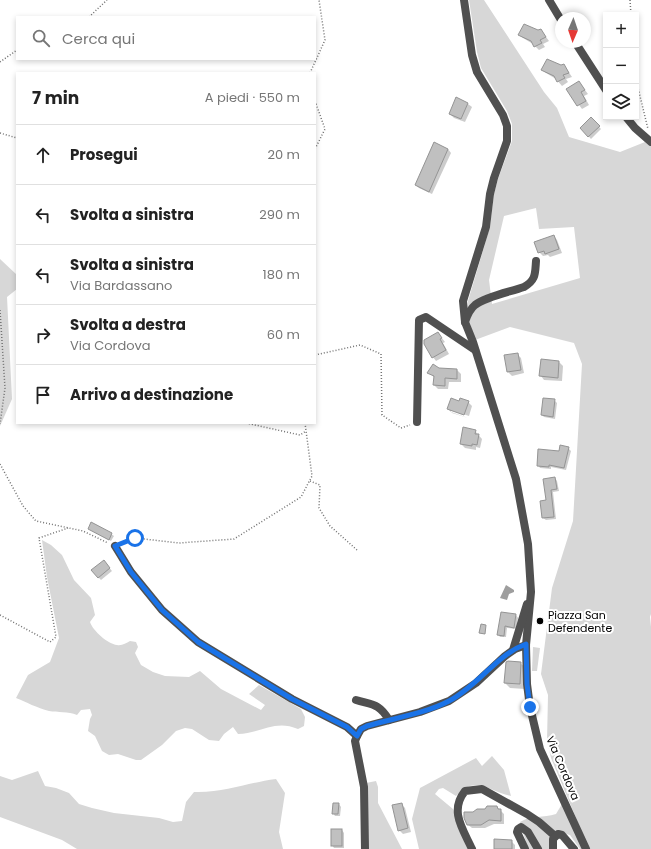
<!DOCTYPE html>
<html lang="it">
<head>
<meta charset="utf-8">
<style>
	:root { --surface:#fff; --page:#f6f6f6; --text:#222; --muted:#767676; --line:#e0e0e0 }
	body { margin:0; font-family:Poppins,sans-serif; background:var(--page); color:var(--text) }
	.controls { position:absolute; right:12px; top:12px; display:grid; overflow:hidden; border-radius:0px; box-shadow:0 2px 6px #0003 }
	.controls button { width:36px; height:36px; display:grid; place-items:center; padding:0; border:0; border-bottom:1px solid var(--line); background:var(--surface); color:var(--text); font:20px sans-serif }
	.compass { position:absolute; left:555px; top:12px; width:36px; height:36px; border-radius:50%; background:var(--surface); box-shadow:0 2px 6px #0003; rotate:182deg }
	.stop { position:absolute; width:12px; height:12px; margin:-9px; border:3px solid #1a73e8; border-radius:50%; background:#fff }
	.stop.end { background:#1a73e8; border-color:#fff; box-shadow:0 1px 4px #0008 }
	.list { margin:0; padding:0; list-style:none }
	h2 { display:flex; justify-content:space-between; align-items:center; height:52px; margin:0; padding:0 16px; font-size:17px }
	h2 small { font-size:13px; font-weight:400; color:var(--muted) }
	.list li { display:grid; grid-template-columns:26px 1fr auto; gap:12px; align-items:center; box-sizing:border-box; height:60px; padding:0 16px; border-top:1px solid var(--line) }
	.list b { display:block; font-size:15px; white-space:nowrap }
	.list p { margin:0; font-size:13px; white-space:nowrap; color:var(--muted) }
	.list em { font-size:13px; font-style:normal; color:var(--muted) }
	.icon { flex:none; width:22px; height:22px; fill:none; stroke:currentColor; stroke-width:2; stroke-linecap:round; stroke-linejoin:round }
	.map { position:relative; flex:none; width:651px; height:849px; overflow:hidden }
	.search { position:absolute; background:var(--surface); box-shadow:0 2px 6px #0003; left:16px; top:16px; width:300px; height:44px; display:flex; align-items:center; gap:10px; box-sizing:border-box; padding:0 14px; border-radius:0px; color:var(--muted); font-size:15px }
	.panel { position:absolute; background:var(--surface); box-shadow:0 2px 6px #0003; left:16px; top:72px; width:300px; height:352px; border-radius:0px }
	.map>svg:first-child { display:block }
	.green { fill:#d7d7d7; fill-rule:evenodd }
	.water { fill:#9e9e9e }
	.shadow { fill:#0003 }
	.building { fill:#c0c0c0; stroke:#949494 }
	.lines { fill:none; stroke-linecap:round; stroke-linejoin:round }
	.path { stroke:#727272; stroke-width:1.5; stroke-dasharray:1 2; stroke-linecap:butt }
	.minor { stroke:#505050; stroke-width:8 }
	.route { stroke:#1a73e8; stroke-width:5 }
	.poi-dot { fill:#000; stroke:#fff; stroke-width:1.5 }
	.labels { text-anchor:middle; stroke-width:4; stroke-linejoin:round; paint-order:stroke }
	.poi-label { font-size:11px; fill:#000; stroke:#fff; text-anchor:start }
	.street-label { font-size:11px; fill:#000; stroke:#fff }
</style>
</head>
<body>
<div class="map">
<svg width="651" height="849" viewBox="0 0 651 849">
	<rect width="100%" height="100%" fill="#fff"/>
	<g class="green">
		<path d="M469,0H484L544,92L557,108L569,137L620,152L645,142L651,147V614L650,617L651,627V849H589L551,758L547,741L548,695L541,674L552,588L573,521L582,364L574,343L510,327L475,340L469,320L468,301L490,227L494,194L498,179L512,141V124L507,111L481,68L477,52ZM536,208L539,229L574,227L580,278L492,304L489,280L504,216Z"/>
		<polygon points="0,259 17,275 17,289 7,297 12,399 0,426"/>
		<path d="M42,540L51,545L62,555L74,580L91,598L95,615L90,622C93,631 108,644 117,645C122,646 126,643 130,641L136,642L138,647L135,653L141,665L153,672L165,676L189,677L200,671L221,689L261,710L265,705L249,694L259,685L301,709L305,717L304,726L298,729C275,719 262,733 238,734L233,727L224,734L219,741L209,740L192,729L185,728L176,731L162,745L141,760H136L118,754L109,755L102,751L95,736L88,731L90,719L92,715L90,709L81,710L77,715C68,711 58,713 49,711C37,708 26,702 16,698L28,675L50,662L59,638L47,577Z"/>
		<polygon points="533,647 540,648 537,671 532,671"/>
		<path d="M492,756L504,770L511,796C490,792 475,774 456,796L443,788L439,789L435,794L453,809L458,825L469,849H419L412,819L420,788L476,758L482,766Z"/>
		<path d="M38,771L45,786L56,788L69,793L79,804L92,808L114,813L159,818L173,822L182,821L186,802L194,792C225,793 246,783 276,779L285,793L279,832L283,849H77L62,840L0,817V776L12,780Z"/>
		<polygon points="376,781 378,787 378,803 402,849 368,849 366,783"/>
		<path d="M562,804L584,849H580L570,835L558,832L551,849H528L520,822C532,815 543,818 556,814Z"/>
	</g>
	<polygon class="water" points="506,585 514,590 514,592 509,594 507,600 500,598"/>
	<g class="shadow">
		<polygon points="541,30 549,41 543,44 545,47 539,50 533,44 523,38 519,35"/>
		<polygon points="564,65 572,77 566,79 568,82 562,86 556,79 546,73 542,70"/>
		<polygon points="579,82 588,94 584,96 589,105 582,109 568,90"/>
		<polygon points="468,104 472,107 465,122 454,118 450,114"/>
		<polygon points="591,118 601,129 591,139 581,128"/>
		<polygon points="434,143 448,149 451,153 432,194 419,188 416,185"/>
		<polygon points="554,236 557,240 562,253 550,257 548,255 543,256 539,252"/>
		<polygon points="438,333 445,342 443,343 449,354 436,361 433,357"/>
		<polygon points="517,354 521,358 524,373 512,376 508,372"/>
		<polygon points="559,362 563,366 562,381 544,380 541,376"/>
		<polygon points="457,370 461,374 461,382 449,382 448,389 438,389 434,385 435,378 429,373"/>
		<polygon points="554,400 557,403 555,419 544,417 542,415"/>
		<polygon points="460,402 468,402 472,406 469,416 451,410 451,412 468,418 452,413 448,409"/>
		<polygon points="475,431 482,439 480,448 476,447 476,450 465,448 461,444"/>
		<polygon points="568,448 571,451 566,470 551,467 551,469 540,468 538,465 560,452"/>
		<polygon points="555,478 557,481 559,491 553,492 556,519 546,520 543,518 547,501"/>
		<polygon points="89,529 111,534 114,536 111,541"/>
		<polygon points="106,564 112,571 101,580 98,577"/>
		<polygon points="502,613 516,615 518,618 516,629 507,628 506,637 500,637 498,634"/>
		<polygon points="520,663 526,668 525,689 510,688 505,683"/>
		<polygon points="334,804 339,804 341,807 340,816 335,816 333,813"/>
		<polygon points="401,804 405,808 411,832 403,834 399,830"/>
		<polygon points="497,807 504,814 504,824 494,824 485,828 472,828 467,824 474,813"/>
		<polygon points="342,830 344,833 344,848 334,848 332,845"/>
		<polygon points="511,841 515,845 515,849 495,849"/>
	</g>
	<g class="building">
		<polygon points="524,24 538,30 541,29 546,37 540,40 542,43 534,47 531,41 518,35"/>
		<polygon points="547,59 561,65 564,64 569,73 563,75 565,78 557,82 554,76 541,70"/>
		<polygon points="579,81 585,90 581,92 586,101 577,106 566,89"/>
		<polygon points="456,97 468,103 461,119 449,114"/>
		<polygon points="591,117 600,126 588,137 580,128"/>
		<polygon points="434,142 448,149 429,192 415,185"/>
		<polygon points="554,235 559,249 545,254 544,251 538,253 534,242"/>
		<polygon points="438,332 442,338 440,339 446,350 432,358 424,344 424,340"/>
		<polygon points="518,353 521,370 507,372 504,355"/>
		<polygon points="541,359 559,361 558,378 539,376"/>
		<polygon points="433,364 439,368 457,369 457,379 445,378 445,386 433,385 434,376 427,373"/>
		<polygon points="451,398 459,401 460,398 469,401 464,415 447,409"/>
		<polygon points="543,398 555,399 553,417 541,415"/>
		<polygon points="463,427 476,430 475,434 479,434 477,445 472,444 472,446 460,444"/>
		<polygon points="560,445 569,447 564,468 549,465 549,467 537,466 538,449 559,451"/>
		<polygon points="555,477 557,489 551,490 554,517 542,518 540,501 546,500 543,479"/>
		<polygon points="91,522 112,533 109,540 88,529"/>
		<polygon points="104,560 110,568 98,578 91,570"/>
		<polygon points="501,612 516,614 514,628 505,626 504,636 497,635"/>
		<polygon points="481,624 486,625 485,634 479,633"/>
		<polygon points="508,661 521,662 520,684 504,683 506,662"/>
		<polygon points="333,803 339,803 338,814 332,814"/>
		<polygon points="402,803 408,828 398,831 392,805"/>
		<polygon points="487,806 497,806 498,809 501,809 501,821 489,820 481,825 467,825 464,818 464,812 473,812 477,809 485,809"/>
		<rect x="331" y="829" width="11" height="17"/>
		<polygon points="494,839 512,840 512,849 494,849"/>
	</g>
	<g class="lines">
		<g class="path">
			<polyline points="630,0 631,15"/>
			<polyline points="89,17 107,0"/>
			<polyline points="0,62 17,50"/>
			<polyline points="636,68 638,88 648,129"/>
			<polyline points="310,73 325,40 319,0"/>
			<polyline points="315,101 325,129 315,149"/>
			<polyline points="0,133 17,138"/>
			<polyline points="0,310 5,388 0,424"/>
			<polyline points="315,355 360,345 381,354 382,415 401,428 410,425"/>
			<polyline points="246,423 300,435 306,431"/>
			<polyline points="0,464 23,506 36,521 83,531 108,543"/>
			<polyline points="310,481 320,485 319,508 330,526 357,550"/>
			<polyline points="121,544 135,538 179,543 234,539 301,497 312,476 305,423"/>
			<polyline points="0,615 50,642 56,637 39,538 68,528"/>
		</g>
		<g class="minor">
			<polyline points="464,0 472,55 477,72 503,115 507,126 507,141 494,178 490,194 486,227 463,301 465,322 473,342 516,479 528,544 531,592 526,645 527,684 530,707 540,749 586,849"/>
			<polyline points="549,0 561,20"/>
			<polyline points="575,42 606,90"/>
			<polyline points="626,117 635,128 651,142"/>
			<path d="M465,322C467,316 470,309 475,305C487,296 510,292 524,287C536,280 535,274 536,261"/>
			<polyline points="417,422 419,320 426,317 475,350"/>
			<polyline points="115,546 131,572 162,610 198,642 292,699 347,727 357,736"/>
			<polyline points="513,650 527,604"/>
			<path d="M356,700C372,705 379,703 389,720"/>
			<polyline points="365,849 364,787 355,741 357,736 361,729 367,726 420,712 449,701 476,683 505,656 515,649 526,645"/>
			<path d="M472,849C463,829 449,811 465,791L482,789L527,814L539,822L555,836"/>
			<polyline points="525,849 517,832 518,829 521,827 528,832 538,849"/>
			<polyline points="553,849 553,839 558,834 562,835 574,849"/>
		</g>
	</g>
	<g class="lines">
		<path class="route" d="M135,538L115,546L131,572L162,610L198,642L292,699L347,727L357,736L361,729L367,726C394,718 424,714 449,701C478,686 496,655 526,644L527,684L530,707"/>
	</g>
	<circle class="poi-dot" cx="540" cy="621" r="4"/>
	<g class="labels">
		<g class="poi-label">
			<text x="548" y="619">Piazza San<tspan x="548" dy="13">Defendente</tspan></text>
		</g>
		<g class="street-label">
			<text transform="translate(563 768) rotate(67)" y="4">Via Cordova</text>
		</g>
	</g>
</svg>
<div class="controls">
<button>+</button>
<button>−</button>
<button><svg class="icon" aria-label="layers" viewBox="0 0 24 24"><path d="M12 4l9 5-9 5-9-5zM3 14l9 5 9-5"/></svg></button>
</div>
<svg class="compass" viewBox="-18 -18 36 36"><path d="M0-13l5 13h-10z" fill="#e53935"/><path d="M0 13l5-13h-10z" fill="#767676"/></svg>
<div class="stop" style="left:135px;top:538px"></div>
<div class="stop end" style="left:530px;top:707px"></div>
<div class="search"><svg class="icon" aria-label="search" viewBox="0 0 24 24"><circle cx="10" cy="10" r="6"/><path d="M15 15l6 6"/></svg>Cerca qui</div>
<section class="panel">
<h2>7 min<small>A piedi · 550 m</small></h2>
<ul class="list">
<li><svg class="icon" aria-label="ahead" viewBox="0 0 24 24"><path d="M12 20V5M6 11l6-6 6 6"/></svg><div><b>Prosegui</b></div><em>20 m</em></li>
<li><svg class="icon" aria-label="left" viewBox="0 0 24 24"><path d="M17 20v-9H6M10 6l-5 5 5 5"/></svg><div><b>Svolta a sinistra</b></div><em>290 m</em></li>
<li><svg class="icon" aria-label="left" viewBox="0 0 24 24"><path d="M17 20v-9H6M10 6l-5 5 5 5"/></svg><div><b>Svolta a sinistra</b><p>Via Bardassano</p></div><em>180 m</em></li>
<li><svg class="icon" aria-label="right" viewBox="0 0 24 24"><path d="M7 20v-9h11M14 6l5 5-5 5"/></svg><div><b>Svolta a destra</b><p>Via Cordova</p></div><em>60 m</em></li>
<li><svg class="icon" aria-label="arrive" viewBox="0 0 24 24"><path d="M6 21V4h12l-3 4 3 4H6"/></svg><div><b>Arrivo a destinazione</b></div></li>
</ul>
</section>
</div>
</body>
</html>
